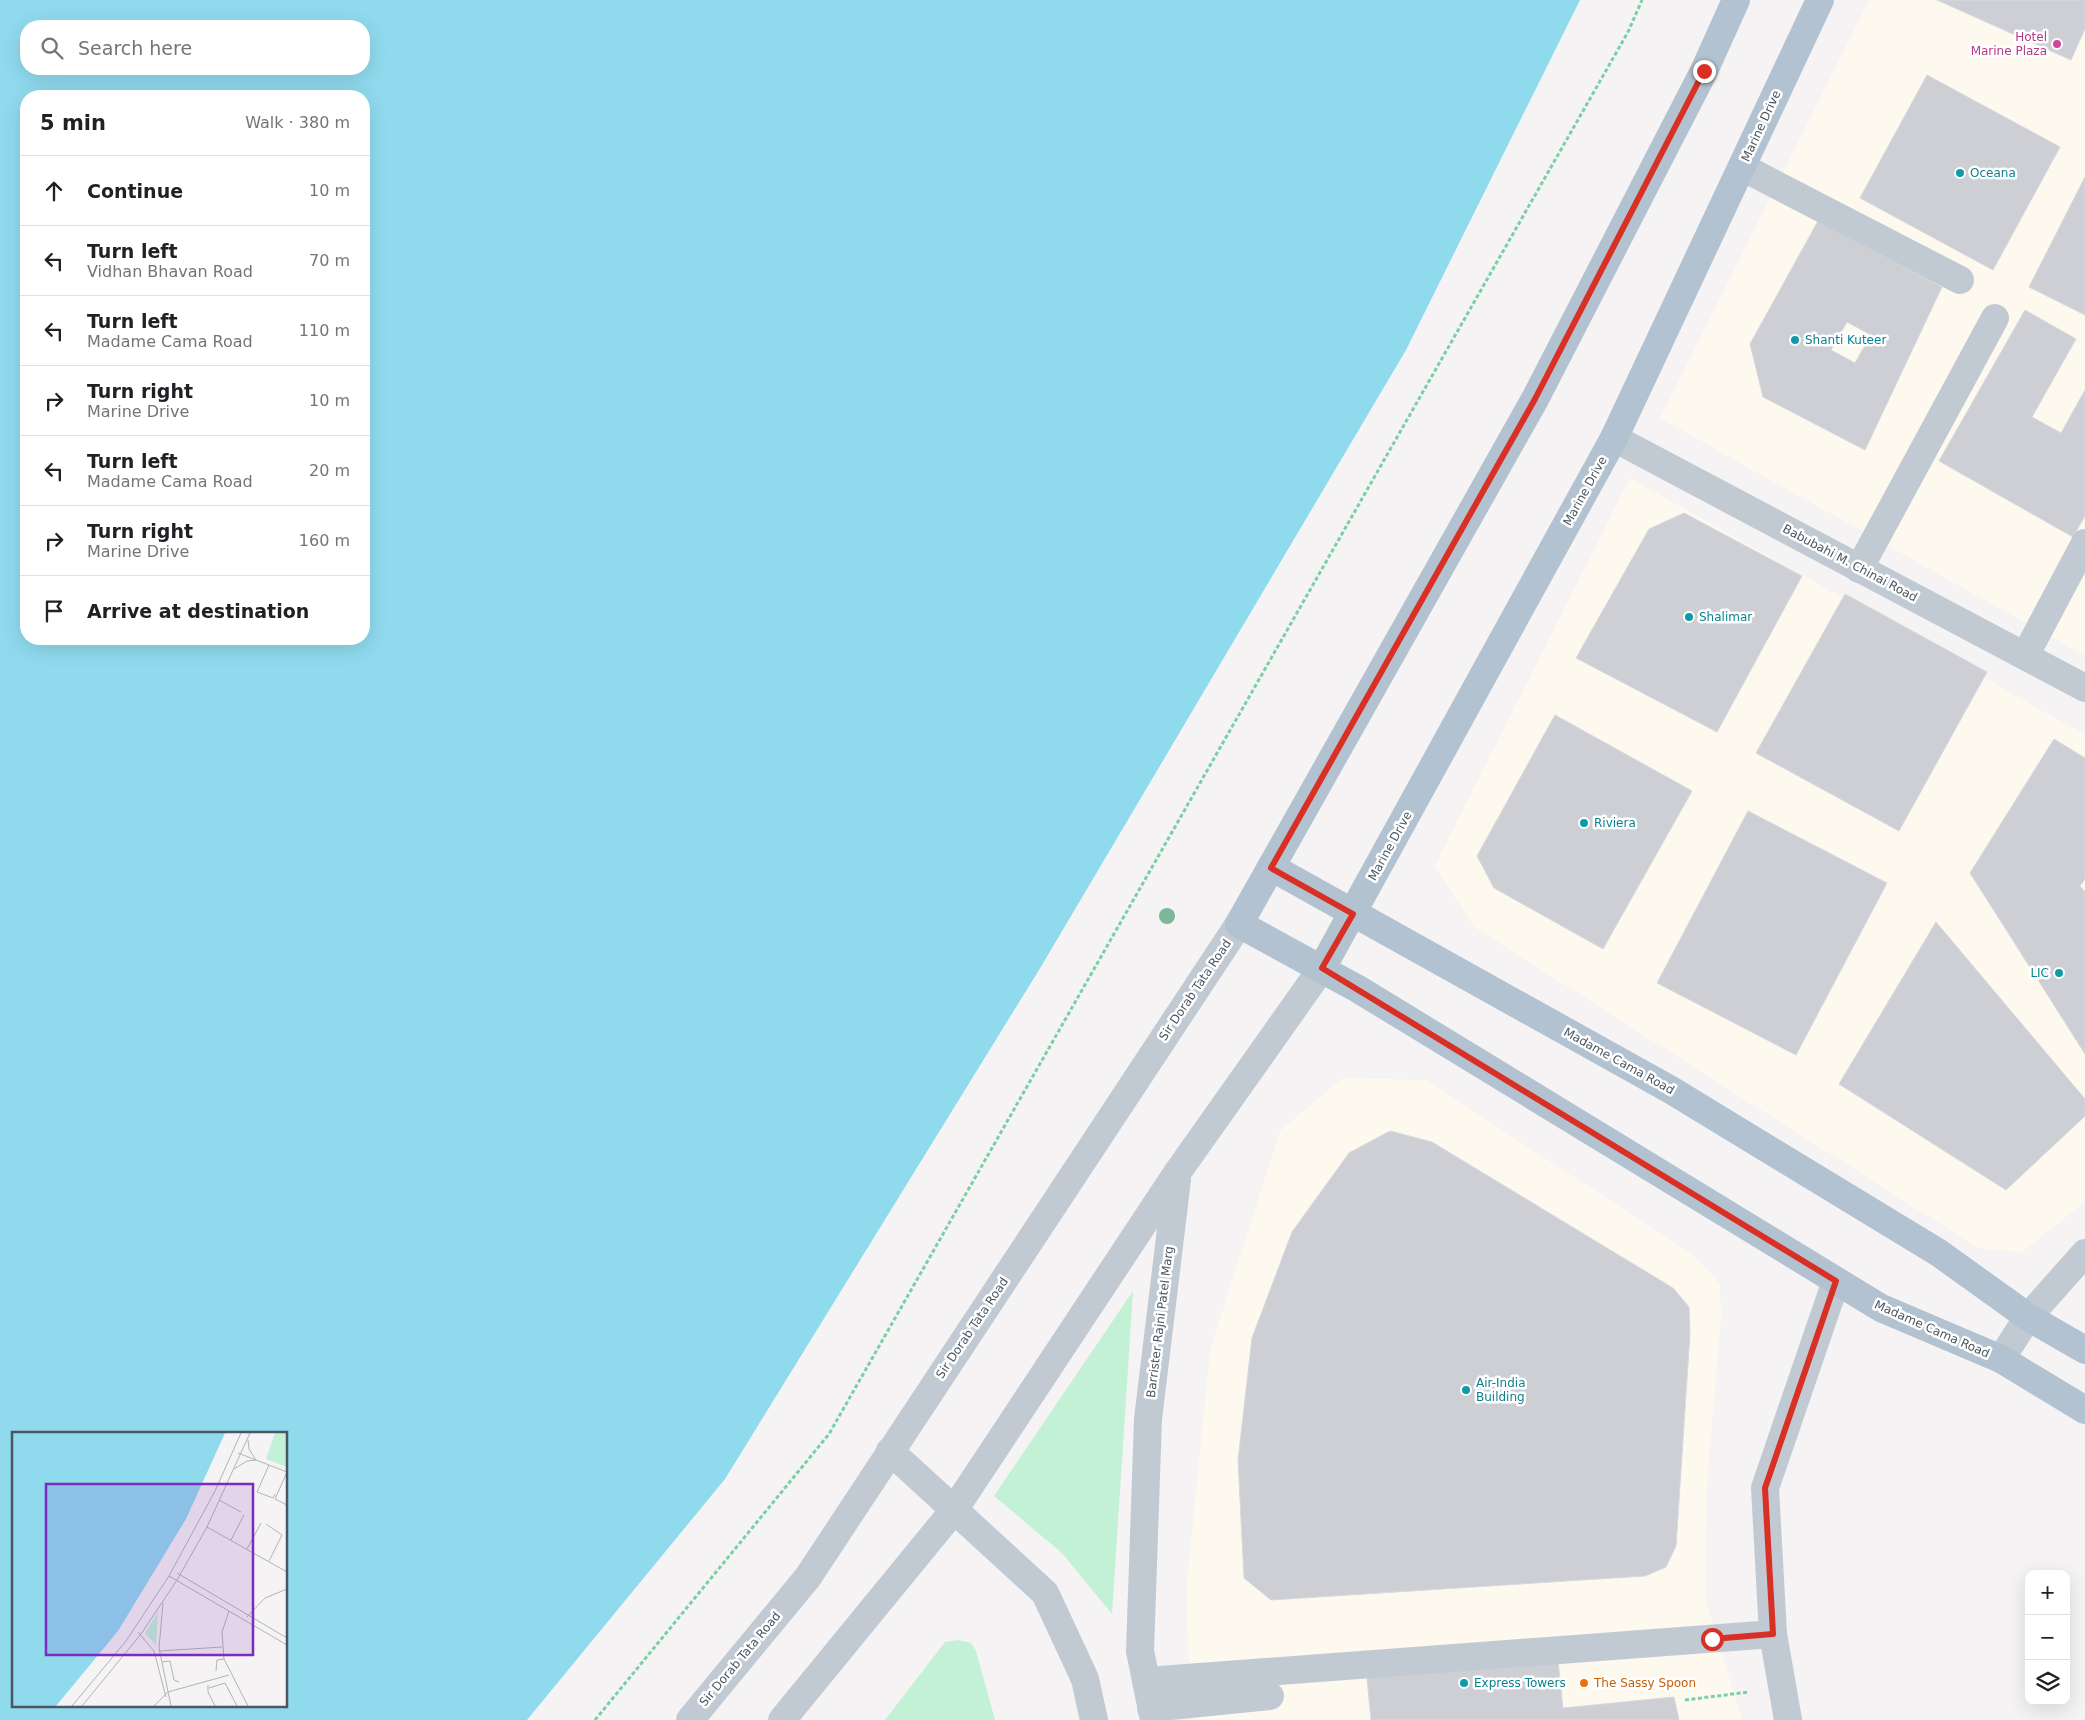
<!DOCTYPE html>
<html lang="en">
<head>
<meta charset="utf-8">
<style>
	:root { --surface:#fff; --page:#f2f2f2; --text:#202124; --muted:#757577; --line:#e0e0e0 }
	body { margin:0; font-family:"DejaVu Sans",sans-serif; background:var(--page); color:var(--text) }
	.controls { position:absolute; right:15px; bottom:15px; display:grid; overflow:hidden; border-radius:10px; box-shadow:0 5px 20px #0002 }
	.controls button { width:45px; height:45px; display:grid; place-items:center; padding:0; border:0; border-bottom:1px solid var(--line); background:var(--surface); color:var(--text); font:25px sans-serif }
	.stop { position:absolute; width:15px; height:15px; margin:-11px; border:4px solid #d93025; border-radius:50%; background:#fff }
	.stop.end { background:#d93025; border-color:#fff; box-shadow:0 1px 5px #0008 }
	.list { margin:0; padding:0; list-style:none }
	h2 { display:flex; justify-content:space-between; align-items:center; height:65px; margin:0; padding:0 20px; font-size:21px }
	h2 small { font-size:16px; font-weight:400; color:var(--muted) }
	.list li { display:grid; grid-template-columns:32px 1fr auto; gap:15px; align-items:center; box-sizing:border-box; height:70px; padding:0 20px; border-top:1px solid var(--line) }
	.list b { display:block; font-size:19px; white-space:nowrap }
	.list p { margin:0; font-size:16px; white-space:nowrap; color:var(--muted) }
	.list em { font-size:16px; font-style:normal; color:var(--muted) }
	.icon { flex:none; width:28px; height:28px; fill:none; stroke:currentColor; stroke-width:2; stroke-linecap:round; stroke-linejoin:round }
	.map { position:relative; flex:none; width:2085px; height:1720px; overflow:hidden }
	.search { position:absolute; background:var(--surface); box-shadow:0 5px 20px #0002; left:20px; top:20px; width:350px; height:55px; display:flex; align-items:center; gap:12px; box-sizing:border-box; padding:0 18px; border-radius:20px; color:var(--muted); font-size:19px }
	.panel { position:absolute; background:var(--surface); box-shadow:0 5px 20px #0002; left:20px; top:90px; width:350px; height:555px; border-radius:20px }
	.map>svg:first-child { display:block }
	.commercial { fill:#fdf9ef }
	.green { fill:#c3f1d5 }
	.water { fill:#90daee; fill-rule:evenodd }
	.building { fill:#cdcfd5; stroke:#d7d9de; fill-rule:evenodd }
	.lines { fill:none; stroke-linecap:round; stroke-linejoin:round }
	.path { stroke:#7ad0a6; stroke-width:3; stroke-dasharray:4 2.5; stroke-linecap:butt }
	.minor { stroke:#c1cad2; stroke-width:28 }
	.major { stroke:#b3c2d1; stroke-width:28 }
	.tree { fill:#7bb799 }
	.route { stroke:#d93025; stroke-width:6 }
	.hotel-dot { fill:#d1479c; stroke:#fff; stroke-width:2 }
	.culture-dot { fill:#0f9aa8; stroke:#fff; stroke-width:2 }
	.food-dot { fill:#e8710a; stroke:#fff; stroke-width:2 }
	.labels { text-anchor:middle; stroke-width:5; stroke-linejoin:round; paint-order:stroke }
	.hotel-label { font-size:12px; fill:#b23c85; stroke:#fff; text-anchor:end }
	.street-label { font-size:12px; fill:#4a5661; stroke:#fff }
	.culture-label { font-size:12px; fill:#0d838f; stroke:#fff; text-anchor:start }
	.food-label { font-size:12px; fill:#c56008; stroke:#fff; text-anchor:start }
	.inset-road { fill:none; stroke:#b1b4b9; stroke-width:1 }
	.view { fill:#7b2cbf; fill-opacity:0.15; stroke:#7b2cbf; stroke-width:2.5 }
	.inset-edge { fill:none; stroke:#4a5661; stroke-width:2.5 }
</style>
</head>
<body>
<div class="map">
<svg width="2085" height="1720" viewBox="0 0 2085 1720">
	<rect width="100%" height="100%" fill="#f5f3f3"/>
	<g class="commercial">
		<polygon points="1869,0 2085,0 2085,656 1660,418"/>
		<polygon points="1630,478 2085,735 2085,1202 2022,1252 1978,1248 1474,927 1435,866"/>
		<polygon points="1343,1078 1426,1080 1697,1258 1720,1284 1721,1317 1707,1482 1705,1598 1742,1720 1193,1720 1187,1630 1187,1582 1210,1350 1280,1131"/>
	</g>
	<g class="green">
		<polygon points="1133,1291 1112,1614 1062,1553 994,1496"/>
		<polygon points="958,1640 971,1643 976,1651 995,1720 885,1720 945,1642"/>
	</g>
	<path class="water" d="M0,0H1580L1406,350L1042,965L725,1479L527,1720H0ZM26,26H364V69H26ZM26,96H364V639H26ZM14,1434H286V1706H14Z"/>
	<g class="building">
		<polygon points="1937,0 2085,0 2085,29 2071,60"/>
		<polygon points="1927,75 2060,147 1993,270 1860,198"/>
		<polygon points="2085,177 2085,315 2029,287"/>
		<path d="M1818,221L1942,287L1865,450L1763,397L1750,344ZM1847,322L1871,335L1855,363L1831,350Z"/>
		<polygon points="2025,310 2076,339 2032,417 2061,433 2085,390 2085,516 2073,537 1939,461"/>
		<polygon points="1684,513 1802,576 1717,732 1576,658 1649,529"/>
		<polygon points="1845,594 1987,672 1899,831 1756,753"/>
		<polygon points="1555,715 1692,791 1603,949 1494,888 1477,856"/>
		<polygon points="2054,739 2085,758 2085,879 2080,886 2085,892 2085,1054 1970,873"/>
		<polygon points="1748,811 1887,883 1796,1055 1657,983"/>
		<polygon points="1936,922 2085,1099 2085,1116 2006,1190 1839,1084"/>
		<polygon points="1390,1131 1432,1142 1673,1288 1689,1307 1690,1334 1676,1546 1666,1567 1645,1576 1271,1600 1244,1578 1238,1460 1252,1338 1292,1232 1349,1153"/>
		<polygon points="1557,1651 1563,1708 1674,1697 1679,1720 1371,1720 1366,1668"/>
	</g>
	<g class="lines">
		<g class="path">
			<polyline points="1685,1700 1749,1692"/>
			<polyline points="595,1720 829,1434 1628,32 1642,0"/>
		</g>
		<g class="minor">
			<polyline points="1742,167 1960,280"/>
			<polyline points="1614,438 2085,688"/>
			<polyline points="1859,569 1995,318"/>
			<polyline points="2025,656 2085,543"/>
			<polyline points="2001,1359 2028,1317 2085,1253"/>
			<polyline points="890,1451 1045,1593 1085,1679 1094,1720"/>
			<polyline points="1146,1681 1773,1634"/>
			<polyline points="1151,1708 1270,1696"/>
			<polyline points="690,1720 808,1577 1239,924"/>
			<polyline points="782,1720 954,1510 1177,1173 1322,968"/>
			<polyline points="1154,1720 1140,1651 1148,1419 1177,1180"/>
			<polyline points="1788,1720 1773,1634 1765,1488 1836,1281"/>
		</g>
		<g class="major">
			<polyline points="1736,0 1704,71 1535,399 1239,924 1358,989 1881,1308 2001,1359 2085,1410"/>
			<polyline points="1271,867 1671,1090 1939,1253 2028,1317 2085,1350"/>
			<polyline points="1322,968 1614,438 1820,0"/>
		</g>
	</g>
	<circle class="tree" cx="1167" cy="916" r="8"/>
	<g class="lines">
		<polyline class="route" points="1704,71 1535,399 1271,868 1353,914 1322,968 1836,1281 1765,1488 1773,1634 1712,1639"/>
	</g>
	<circle class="hotel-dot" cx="2057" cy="44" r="5"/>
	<g class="culture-dot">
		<circle cx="1960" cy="173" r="5"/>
		<circle cx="1795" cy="340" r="5"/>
		<circle cx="1689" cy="617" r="5"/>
		<circle cx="1584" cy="823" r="5"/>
		<circle cx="2059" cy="973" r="5"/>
		<circle cx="1466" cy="1390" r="5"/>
		<circle cx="1464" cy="1683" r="5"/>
	</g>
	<circle class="food-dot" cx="1584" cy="1683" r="5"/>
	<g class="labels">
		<g class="hotel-label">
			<text x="2047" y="41">Hotel<tspan x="2047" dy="14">Marine Plaza</tspan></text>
		</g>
		<g class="street-label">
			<text transform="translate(1761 126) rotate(-65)" y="4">Marine Drive</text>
			<text transform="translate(1585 491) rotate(-61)" y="4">Marine Drive</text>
			<text transform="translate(1850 563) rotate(28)" y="4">Babubahi M. Chinai Road</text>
			<text transform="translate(1390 846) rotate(-61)" y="4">Marine Drive</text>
			<text transform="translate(1195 990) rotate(-56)" y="4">Sir Dorab Tata Road</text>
			<text transform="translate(1619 1061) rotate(29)" y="4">Madame Cama Road</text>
			<text transform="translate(1160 1322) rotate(-83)" y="4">Barrister Rajni Patel Marg</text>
			<text transform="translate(972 1328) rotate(-56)" y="4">Sir Dorab Tata Road</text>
			<text transform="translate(1932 1329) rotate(24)" y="4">Madame Cama Road</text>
			<text transform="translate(740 1659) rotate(-50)" y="4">Sir Dorab Tata Road</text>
		</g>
		<g class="culture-label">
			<text x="1970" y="177">Oceana</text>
			<text x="1805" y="344">Shanti Kuteer</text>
			<text x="1699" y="621">Shalimar</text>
			<text x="1594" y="827">Riviera</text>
			<text x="2049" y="977" text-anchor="end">LIC</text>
			<text x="1476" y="1387">Air-India<tspan x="1476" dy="14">Building</tspan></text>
			<text x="1474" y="1687">Express Towers</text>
		</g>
		<g class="food-label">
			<text x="1594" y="1687">The Sassy Spoon</text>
		</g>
	</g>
	<g transform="translate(12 1432)">
		<rect width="275" height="275" fill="#f5f3f3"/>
		<path d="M263,1H275V35L254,27ZM146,180L144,213L133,201Z" fill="#c3f1d5"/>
		<path d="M0,1H213L174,87L106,199L44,274H0Z" fill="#90daee"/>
		<path class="inset-road" d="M229,1L203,59L157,144L275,213M236,8L237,17L244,28M226,21L275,40L263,67L275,73M257,33L245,60L261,66L263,62M222,37L235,29L244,28M207,68L229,80M254,92L270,103L257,129M195,95L275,140M219,108L232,83M235,117L249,91M165,141L275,206M165,148L195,95L238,1M151,171L147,216L159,274M217,179L210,200L212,227L236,274M235,185L253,166L275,157M126,200L142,219L154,265M148,219L210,215M150,230L158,229L162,248L167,250M204,239L205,228L212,227M196,253V260L203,274M197,256L213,251L225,274M60,274L114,209L157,144M70,274L129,202L165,148M142,274L156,260L217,243"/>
		<path class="view" d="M34,52H241V223H34Z"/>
		<rect width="275" height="275" class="inset-edge"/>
	</g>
</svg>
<div class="controls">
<button>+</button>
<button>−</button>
<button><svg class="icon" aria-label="layers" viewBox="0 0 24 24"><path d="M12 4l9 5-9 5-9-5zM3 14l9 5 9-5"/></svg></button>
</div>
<div class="stop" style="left:1712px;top:1639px"></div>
<div class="stop end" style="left:1704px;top:71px"></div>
<div class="search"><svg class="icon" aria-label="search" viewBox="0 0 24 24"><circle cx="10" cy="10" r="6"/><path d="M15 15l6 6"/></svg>Search here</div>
<section class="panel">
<h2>5 min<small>Walk · 380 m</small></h2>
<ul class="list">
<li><svg class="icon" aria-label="ahead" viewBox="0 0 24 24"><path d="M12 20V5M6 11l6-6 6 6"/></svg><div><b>Continue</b></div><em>10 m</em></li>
<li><svg class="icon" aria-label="left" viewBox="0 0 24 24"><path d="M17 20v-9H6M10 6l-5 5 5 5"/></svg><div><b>Turn left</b><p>Vidhan Bhavan Road</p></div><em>70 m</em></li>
<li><svg class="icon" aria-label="left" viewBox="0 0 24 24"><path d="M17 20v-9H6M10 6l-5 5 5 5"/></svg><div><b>Turn left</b><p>Madame Cama Road</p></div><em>110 m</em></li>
<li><svg class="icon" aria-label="right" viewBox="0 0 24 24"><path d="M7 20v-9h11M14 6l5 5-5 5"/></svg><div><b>Turn right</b><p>Marine Drive</p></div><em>10 m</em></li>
<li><svg class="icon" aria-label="left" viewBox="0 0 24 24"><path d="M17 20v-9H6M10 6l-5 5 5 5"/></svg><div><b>Turn left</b><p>Madame Cama Road</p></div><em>20 m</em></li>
<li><svg class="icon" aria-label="right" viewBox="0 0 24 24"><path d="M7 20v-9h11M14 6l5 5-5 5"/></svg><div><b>Turn right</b><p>Marine Drive</p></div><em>160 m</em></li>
<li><svg class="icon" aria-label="arrive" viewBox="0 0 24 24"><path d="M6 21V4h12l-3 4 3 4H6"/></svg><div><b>Arrive at destination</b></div></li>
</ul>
</section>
</div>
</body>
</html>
